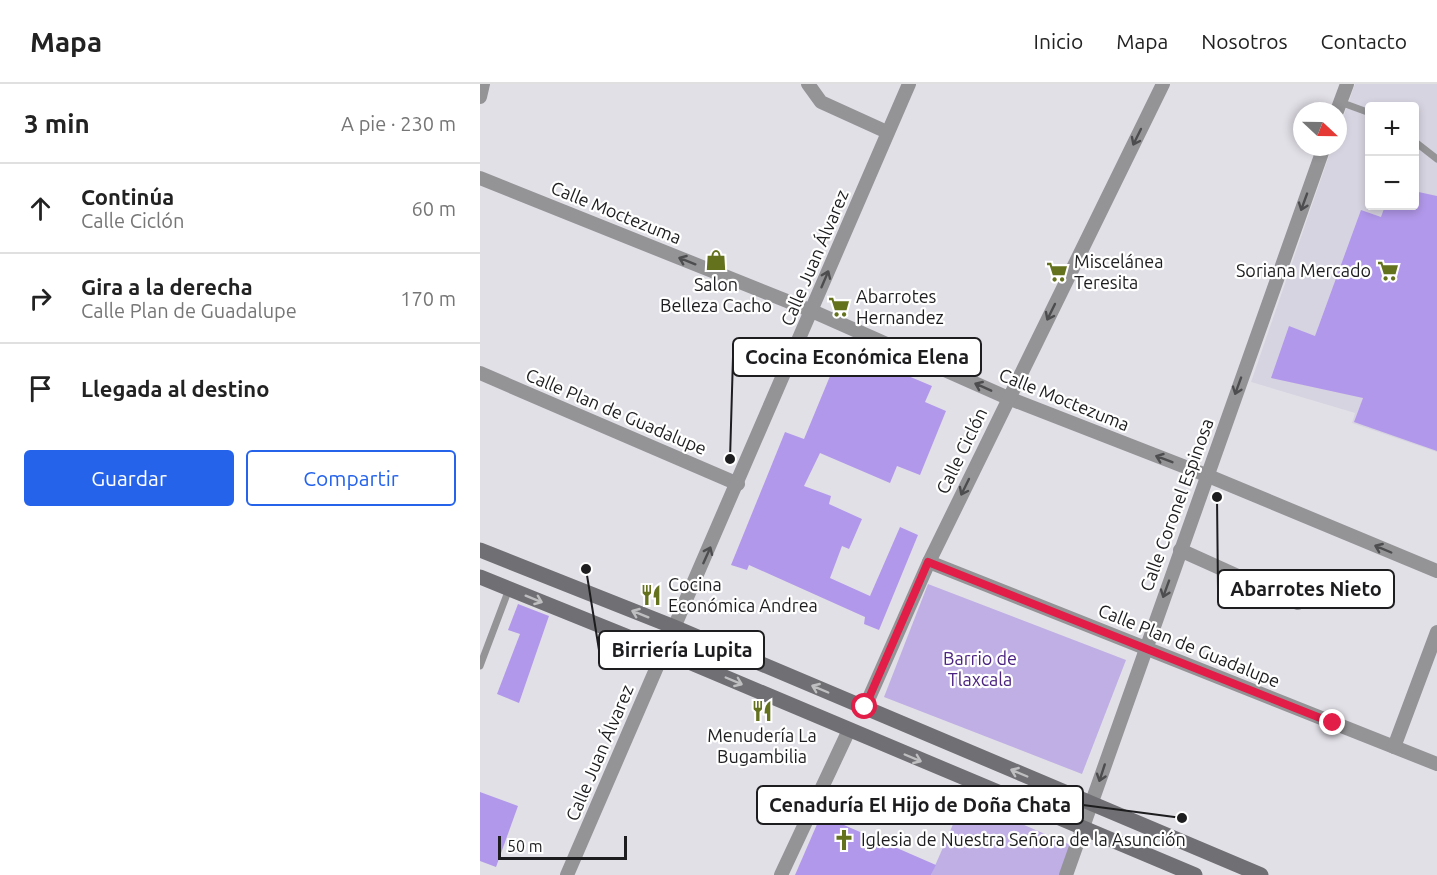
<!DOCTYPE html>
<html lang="es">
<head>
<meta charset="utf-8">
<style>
	:root { --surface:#fff; --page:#f6f6f6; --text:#222; --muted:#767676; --line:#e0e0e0; --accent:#2563eb }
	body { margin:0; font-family:Ubuntu,sans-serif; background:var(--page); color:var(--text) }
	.controls { position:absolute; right:18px; top:18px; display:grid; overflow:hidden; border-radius:6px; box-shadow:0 3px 9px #0003 }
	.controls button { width:54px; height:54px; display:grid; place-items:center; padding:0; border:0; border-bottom:2px solid var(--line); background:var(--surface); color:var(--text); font:30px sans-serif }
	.compass { position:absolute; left:813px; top:18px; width:54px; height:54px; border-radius:50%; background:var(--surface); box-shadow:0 3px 9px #0003; rotate:112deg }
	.scale { position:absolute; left:18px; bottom:15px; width:129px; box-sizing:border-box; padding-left:6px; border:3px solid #1d1d1f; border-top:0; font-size:16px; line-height:21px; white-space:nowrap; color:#1d1d1f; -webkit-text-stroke:4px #fff; paint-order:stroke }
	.stop { position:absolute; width:18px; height:18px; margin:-14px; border:4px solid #e11d48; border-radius:50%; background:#fff }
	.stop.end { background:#e11d48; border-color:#fff; box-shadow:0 2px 6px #0008 }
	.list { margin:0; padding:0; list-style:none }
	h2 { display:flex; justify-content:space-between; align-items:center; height:78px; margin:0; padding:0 24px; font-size:26px }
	h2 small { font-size:20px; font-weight:400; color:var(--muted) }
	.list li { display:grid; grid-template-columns:39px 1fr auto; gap:18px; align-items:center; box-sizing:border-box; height:90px; padding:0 24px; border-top:2px solid var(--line) }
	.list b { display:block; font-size:22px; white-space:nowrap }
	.list p { margin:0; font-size:20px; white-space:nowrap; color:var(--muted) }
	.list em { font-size:20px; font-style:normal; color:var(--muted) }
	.actions { display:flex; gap:12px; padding:18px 24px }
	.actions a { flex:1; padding:14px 0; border:2px solid var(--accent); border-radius:6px; text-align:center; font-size:21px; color:var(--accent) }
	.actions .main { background:var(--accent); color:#fff }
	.icon { flex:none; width:33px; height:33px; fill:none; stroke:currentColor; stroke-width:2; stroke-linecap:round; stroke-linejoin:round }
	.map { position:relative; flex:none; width:957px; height:791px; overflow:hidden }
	header { display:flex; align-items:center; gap:36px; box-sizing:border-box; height:84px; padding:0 30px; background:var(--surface); border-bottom:2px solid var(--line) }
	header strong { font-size:28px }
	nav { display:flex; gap:33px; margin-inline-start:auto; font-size:21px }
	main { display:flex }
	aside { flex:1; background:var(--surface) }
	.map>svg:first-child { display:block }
	.built { fill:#d7d4e1; fill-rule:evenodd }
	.green { fill:#bfafe4 }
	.building { fill:#b298ea }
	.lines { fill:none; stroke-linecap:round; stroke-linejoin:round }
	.lane { stroke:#949497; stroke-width:7 }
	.street { stroke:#949497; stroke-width:14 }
	.secondary { stroke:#706f73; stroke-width:15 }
	.oneway { stroke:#4d4d4f }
	.oneway2 { stroke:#bfbec0 }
	.route { stroke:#e11d48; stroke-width:8 }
	.labels { text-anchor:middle; stroke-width:4.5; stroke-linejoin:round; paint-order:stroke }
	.street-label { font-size:18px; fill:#1d1d1f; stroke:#fff }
	.poi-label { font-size:18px; fill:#1d1d1f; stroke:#fff; text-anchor:start }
	.park-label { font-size:18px; fill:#4b2380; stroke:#fff }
	.leader { fill:none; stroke:#1d1d1f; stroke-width:2 }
	.callout-dot { fill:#1d1d1f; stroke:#fff; stroke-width:2 }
	.callout { fill:#fff; stroke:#1d1d1f; stroke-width:2 }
	.callout-label { font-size:20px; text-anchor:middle; font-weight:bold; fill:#1d1d1f }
</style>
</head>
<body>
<header>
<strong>Mapa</strong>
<nav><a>Inicio</a><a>Mapa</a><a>Nosotros</a><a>Contacto</a></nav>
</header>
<main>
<aside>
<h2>3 min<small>A pie · 230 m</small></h2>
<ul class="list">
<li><svg class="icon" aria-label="ahead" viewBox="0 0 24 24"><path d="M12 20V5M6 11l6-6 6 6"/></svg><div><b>Continúa</b><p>Calle Ciclón</p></div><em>60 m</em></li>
<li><svg class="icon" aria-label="right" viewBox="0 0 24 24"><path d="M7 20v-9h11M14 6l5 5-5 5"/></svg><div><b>Gira a la derecha</b><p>Calle Plan de Guadalupe</p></div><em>170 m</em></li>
<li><svg class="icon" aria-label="arrive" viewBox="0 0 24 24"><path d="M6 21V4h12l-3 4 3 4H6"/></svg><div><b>Llegada al destino</b></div></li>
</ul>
<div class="actions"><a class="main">Guardar</a><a>Compartir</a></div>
</aside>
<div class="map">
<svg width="957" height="791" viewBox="0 0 957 791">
	<rect width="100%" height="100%" fill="#e2e0e7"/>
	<path class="built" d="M875,0H957V368L872,339L875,329L771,298L852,63H858V48ZM890,22H934V122H890Z"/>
	<g class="green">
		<polygon points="448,500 646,576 602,690 404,613"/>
		<polygon points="484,715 593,762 581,791 451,791"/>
	</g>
	<g class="building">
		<polygon points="934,107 957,112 957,367 874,338 883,314 791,294 809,242 835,252 881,126 901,133 905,122 934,122"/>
		<polygon points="383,273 452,302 445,318 466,327 440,391 417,382 410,399 340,369 324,402 351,412 349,420 382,435 369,465 362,462 350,494 390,512 420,443 438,451 399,546 384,540 385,533 269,481 267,486 251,481 305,348 324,355 355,280 376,289"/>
		<polygon points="38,520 69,532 39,619 17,610 40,550 28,546"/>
		<polygon points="0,708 38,722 16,783 0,777"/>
		<polygon points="341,731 456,781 451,791 315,791"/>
	</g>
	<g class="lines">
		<g class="lane">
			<polyline points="860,18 890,29"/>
			<polyline points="934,57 957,75"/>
			<polyline points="0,582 29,505"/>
		</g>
		<g class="street">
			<polyline points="328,0 341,18 407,48"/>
			<polyline points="0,13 3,0"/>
			<polyline points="857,27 867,0"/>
			<polyline points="0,94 332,227 528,314 726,391 957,487"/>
			<polyline points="0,289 258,400"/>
			<polyline points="700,466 818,519"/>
			<polyline points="449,478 957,680"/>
			<polyline points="385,623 449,478 683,0"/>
			<polyline points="914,663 957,548"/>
			<polyline points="87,791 429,0"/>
			<polyline points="301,791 369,646"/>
			<polyline points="586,791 844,63"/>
		</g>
		<g class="secondary">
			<polyline points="0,466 194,543 781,791"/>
			<polyline points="0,493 183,567 715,791"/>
		</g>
	</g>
	<defs><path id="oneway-shaft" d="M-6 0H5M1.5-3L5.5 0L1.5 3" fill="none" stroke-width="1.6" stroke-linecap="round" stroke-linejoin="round" transform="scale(1.5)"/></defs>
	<g class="oneway">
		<use href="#oneway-shaft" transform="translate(657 53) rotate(116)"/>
		<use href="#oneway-shaft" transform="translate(824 118) rotate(110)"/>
		<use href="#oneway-shaft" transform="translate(207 177) rotate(-158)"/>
		<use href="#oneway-shaft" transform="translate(345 195) rotate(-67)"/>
		<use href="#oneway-shaft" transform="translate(571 228) rotate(116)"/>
		<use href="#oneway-shaft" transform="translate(758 302) rotate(110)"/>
		<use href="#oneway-shaft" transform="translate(503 303) rotate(-156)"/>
		<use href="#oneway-shaft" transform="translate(684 375) rotate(-159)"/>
		<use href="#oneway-shaft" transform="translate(485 403) rotate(116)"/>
		<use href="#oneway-shaft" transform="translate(903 465) rotate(-157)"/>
		<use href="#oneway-shaft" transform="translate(227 471) rotate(-66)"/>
		<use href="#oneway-shaft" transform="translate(686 505) rotate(110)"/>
		<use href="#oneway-shaft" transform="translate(622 689) rotate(108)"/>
	</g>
	<g class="oneway2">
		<use href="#oneway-shaft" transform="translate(54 515) rotate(22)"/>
		<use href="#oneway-shaft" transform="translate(160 530) rotate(-158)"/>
		<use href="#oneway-shaft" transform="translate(254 597) rotate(23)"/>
		<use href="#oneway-shaft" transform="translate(340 605) rotate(-157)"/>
		<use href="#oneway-shaft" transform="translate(433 674) rotate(23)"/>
		<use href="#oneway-shaft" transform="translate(539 689) rotate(-157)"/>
	</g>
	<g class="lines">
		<polyline class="route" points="385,623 448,478 853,639"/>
	</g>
	<defs>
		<symbol id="shop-bare" viewBox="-9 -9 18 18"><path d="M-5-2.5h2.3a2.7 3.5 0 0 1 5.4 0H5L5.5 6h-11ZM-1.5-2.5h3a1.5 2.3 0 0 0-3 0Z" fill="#64721d" stroke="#fff" stroke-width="2.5" paint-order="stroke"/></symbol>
		<symbol id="supermarket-bare" viewBox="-9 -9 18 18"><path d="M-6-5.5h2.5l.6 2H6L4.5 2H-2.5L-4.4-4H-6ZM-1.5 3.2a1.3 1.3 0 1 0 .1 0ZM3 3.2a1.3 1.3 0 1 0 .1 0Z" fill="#64721d" stroke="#fff" stroke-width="2.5" paint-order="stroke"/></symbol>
		<symbol id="restaurant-bare" viewBox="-9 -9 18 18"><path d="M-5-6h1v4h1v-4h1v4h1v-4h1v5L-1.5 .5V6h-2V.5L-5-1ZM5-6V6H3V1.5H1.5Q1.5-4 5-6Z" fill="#64721d" stroke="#fff" stroke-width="2.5" paint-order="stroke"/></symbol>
		<symbol id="church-bare" viewBox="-9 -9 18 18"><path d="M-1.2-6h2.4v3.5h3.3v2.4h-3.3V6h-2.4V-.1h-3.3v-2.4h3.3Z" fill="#64721d" stroke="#fff" stroke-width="2.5" paint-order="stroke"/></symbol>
	</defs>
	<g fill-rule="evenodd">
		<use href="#shop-bare" x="221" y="161" width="30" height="30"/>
		<use href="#supermarket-bare" x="893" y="172" width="30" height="30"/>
		<use href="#supermarket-bare" x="562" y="173" width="30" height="30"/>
		<use href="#supermarket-bare" x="344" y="208" width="30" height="30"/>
		<use href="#restaurant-bare" x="156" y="496" width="30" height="30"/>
		<use href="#restaurant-bare" x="267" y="612" width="30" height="30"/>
		<use href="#church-bare" x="349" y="741" width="30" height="30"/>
	</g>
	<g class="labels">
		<g class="street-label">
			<text transform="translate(136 129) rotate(22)" y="6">Calle Moctezuma</text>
			<text transform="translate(335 174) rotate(-67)" y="6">Calle Juan Álvarez</text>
			<text transform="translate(584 316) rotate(22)" y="6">Calle Moctezuma</text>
			<text transform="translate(136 328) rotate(23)" y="6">Calle Plan de Guadalupe</text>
			<text transform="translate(482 367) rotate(-64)" y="6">Calle Ciclón</text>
			<text transform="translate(697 421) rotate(-70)" y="6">Calle Coronel Espinosa</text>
			<text transform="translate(709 562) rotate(22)" y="6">Calle Plan de Guadalupe</text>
			<text transform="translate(120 669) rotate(-67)" y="6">Calle Juan Álvarez</text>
		</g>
		<g class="poi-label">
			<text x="594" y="184">Miscelánea<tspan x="594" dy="21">Teresita</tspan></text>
			<text x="891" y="193" text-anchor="end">Soriana Mercado</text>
			<text x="236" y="207" text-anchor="middle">Salon<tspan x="236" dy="21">Belleza Cacho</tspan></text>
			<text x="376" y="219">Abarrotes<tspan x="376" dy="21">Hernandez</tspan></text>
			<text x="188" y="507">Cocina<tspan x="188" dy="21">Económica Andrea</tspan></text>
			<text x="282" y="658" text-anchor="middle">Menudería La<tspan x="282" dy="21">Bugambilia</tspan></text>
			<text x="381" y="762">Iglesia de Nuestra Señora de la Asunción</text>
		</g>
		<g class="park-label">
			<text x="500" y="581">Barrio de<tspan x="500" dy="21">Tlaxcala</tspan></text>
		</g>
	</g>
	<path class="leader" d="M250 375L253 273M737 413L738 505M106 485L119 566M702 734L603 721"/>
	<g class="callout-dot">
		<circle cx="250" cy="375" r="6"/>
		<circle cx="737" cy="413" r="6"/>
		<circle cx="106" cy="485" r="6"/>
		<circle cx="702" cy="734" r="6"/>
	</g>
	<g class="callout">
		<rect x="253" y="254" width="248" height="38" rx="6"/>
		<rect x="738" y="486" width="176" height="38" rx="6"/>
		<rect x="119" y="547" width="165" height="38" rx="6"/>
		<rect x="277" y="702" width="326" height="38" rx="6"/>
	</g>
	<g class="callout-label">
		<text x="377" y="280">Cocina Económica Elena</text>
		<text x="826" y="512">Abarrotes Nieto</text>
		<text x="202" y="573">Birriería Lupita</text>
		<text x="440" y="728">Cenaduría El Hijo de Doña Chata</text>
	</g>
</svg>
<div class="controls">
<button>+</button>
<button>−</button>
</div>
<svg class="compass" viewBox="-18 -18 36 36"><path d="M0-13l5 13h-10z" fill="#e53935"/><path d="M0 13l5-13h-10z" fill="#767676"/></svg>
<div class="scale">50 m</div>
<div class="stop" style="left:385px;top:623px"></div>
<div class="stop end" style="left:853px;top:639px"></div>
</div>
</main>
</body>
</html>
